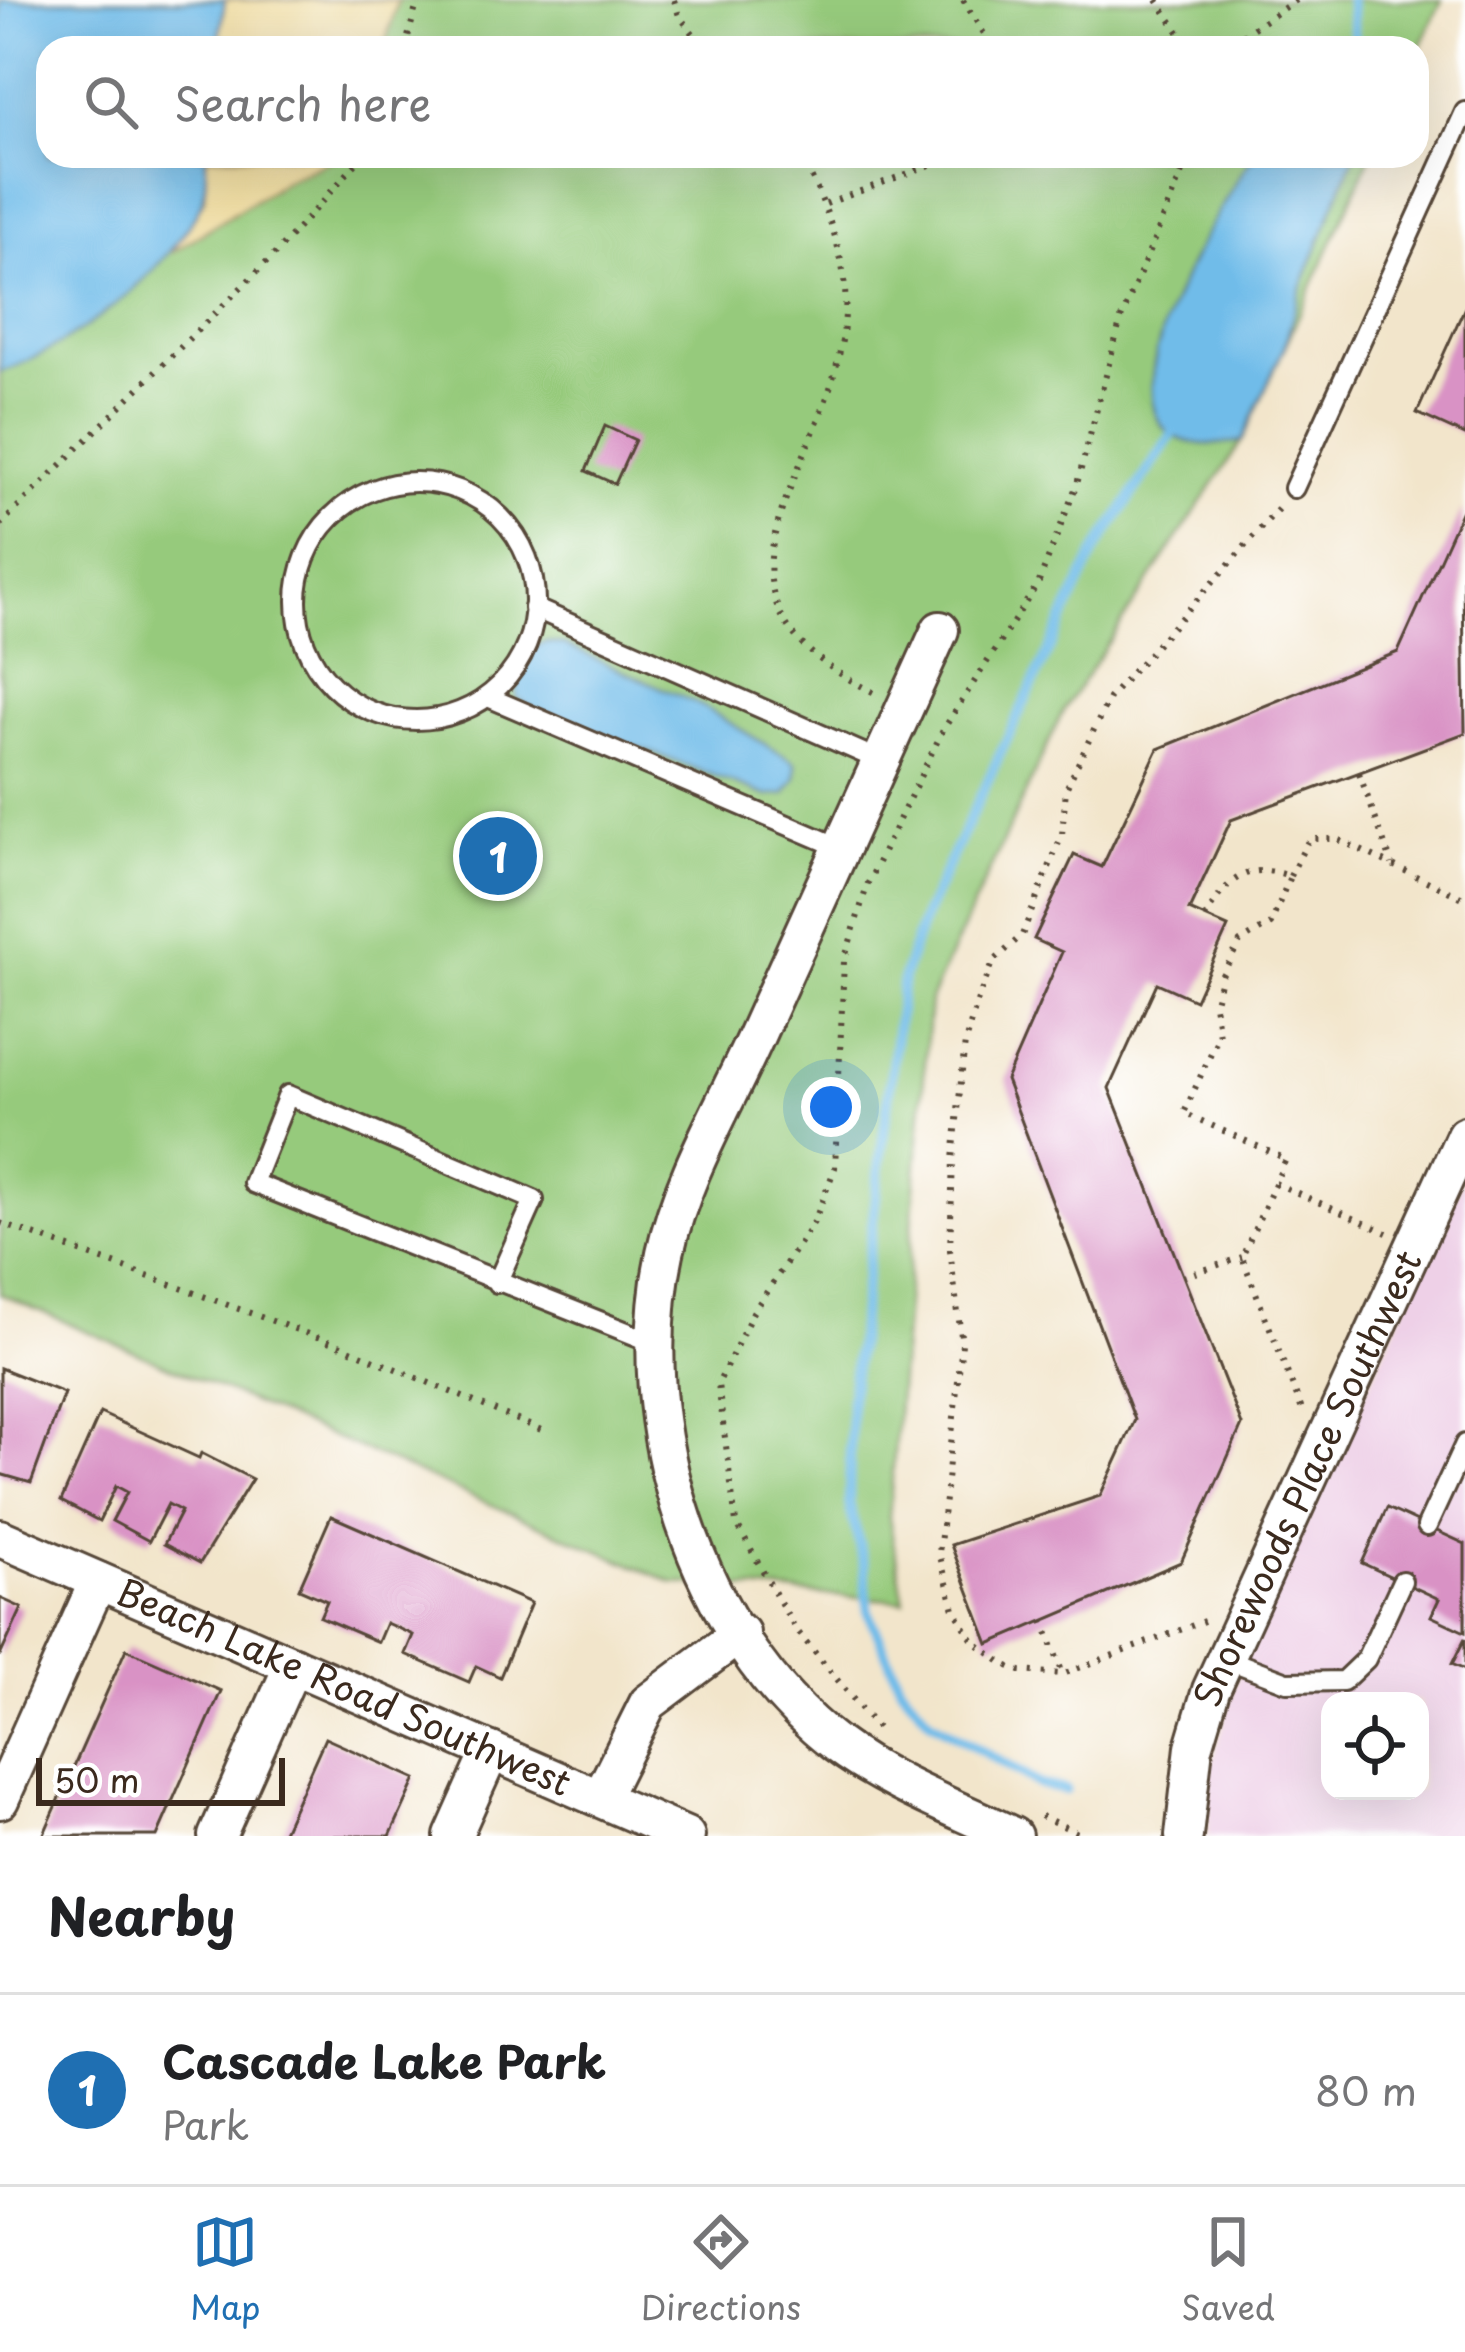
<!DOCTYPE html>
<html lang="en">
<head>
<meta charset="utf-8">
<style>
	:root { --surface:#fff; --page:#f2f2f2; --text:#202124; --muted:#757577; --line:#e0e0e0; --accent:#1f6fb2 }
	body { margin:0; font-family:"Playpen Sans",sans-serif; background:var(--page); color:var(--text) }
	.controls { position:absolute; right:36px; bottom:36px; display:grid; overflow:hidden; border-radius:24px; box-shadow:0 12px 48px #0002 }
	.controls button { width:108px; height:108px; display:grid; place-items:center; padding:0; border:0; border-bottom:3px solid var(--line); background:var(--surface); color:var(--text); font:60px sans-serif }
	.scale { position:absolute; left:36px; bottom:30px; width:249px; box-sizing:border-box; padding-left:12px; border:6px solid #3b2a1e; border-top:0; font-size:33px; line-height:42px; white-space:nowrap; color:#3b2a1e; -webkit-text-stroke:9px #fff; paint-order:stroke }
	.you { position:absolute; left:831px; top:1107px; width:42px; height:42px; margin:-30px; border:9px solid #fff; border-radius:50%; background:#1a73e8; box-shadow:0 0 0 18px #1a73e833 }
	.badge { display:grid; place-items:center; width:78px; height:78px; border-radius:50%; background:var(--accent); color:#fff; font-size:39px; font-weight:700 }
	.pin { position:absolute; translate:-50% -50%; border:6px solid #fff; box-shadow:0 3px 12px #0006 }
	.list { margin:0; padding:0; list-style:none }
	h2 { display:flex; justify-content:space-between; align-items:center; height:156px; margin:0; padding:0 48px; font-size:51px }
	h2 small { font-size:39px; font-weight:400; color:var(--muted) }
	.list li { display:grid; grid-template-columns:78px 1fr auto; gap:36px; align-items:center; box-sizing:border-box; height:192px; padding:0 48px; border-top:3px solid var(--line) }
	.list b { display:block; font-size:45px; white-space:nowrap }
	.list p { margin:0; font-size:39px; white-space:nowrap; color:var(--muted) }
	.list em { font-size:39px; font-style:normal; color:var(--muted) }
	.icon { flex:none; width:66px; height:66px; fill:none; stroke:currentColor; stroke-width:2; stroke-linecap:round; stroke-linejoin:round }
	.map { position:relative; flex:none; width:1465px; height:1836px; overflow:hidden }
	.search { position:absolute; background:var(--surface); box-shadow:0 12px 48px #0002; left:36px; right:36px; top:36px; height:132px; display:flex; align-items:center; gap:30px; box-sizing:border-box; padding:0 42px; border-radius:36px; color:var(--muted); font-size:45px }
	.sheet { height:348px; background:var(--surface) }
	nav { display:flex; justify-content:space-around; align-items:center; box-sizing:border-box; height:168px; border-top:3px solid var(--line); background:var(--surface); font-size:33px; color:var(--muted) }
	nav a { display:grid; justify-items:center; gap:6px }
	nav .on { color:var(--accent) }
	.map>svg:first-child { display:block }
	.built { fill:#eed0e7; fill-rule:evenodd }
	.green { fill:#96ca7b; stroke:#687a4c; stroke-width:3 }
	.sand { fill:#eeda9e; stroke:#94825e; stroke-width:3 }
	.water { fill:#6fbce9; stroke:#557384; stroke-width:3 }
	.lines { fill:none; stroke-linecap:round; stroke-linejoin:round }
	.stream { stroke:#6fbce9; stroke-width:10 }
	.building { fill:#d992c5 }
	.lane-casing { stroke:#564638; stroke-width:24 }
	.street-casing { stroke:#564638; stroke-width:42 }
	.path { stroke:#564638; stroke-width:6; stroke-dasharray:3 9; stroke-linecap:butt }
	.lane { stroke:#fff; stroke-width:18 }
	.street { stroke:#fff; stroke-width:36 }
	.labels { text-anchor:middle; stroke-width:10; stroke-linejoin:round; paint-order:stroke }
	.street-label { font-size:36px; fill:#3b2a1e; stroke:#fff }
</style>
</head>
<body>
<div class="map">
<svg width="1465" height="1836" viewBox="0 0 1465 1836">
	<rect width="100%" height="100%" fill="#fff"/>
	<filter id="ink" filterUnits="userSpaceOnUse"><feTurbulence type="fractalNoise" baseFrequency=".00833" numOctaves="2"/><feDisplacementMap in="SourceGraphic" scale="24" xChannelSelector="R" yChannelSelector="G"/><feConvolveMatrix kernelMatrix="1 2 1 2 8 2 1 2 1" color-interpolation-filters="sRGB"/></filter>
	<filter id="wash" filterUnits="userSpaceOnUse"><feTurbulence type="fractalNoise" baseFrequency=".004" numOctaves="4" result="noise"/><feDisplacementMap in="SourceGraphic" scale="48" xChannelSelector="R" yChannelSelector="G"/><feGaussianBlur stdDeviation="2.7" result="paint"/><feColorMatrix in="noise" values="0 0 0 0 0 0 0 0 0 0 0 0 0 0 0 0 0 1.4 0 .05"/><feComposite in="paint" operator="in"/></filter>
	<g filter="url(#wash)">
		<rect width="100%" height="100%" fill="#f2e5cb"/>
		<path class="built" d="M1465,1174V1836H1208L1210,1771L1240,1669ZM1330,1701H1420V1791H1330Z"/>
		<polygon class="green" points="0,0 1442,0 1417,55 1417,48 48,48 48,156 1371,156 1242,441 1063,711 930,1000 889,1518 904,1601 674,1583 0,1294"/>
		<g class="sand">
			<polygon points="225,0 398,0 384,48 218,48"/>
			<polygon points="206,156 341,156 288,179 171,253 205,197"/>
		</g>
		<g class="water">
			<path d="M0,0H225L218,48H48V156H206C205,170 208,189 202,202C171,270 71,349 0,372Z"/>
			<path d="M1253,156H1354L1300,291L1285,345L1242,441C1054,476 1211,218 1253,156Z"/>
			<polygon points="546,642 565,645 702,706 796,763 796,778 785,794 768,796 531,708 516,697 519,669 535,646"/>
		</g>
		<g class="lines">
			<g class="stream">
				<polyline points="1350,0 1356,48"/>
				<polyline points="1066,1790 1040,1785 931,1721 901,1687 868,1611 864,1564 849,1503 851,1398 903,977 924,916 1095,552 1173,433"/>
			</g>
		</g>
		<g id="blocks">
			<g class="building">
				<polygon points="1465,307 1465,435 1417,413"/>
				<polygon points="605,426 635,440 615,484 586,471"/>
				<polygon points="1462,510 1465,733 1231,820 1189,910 1228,927 1195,1000 1157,983 1109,1088 1242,1425 1181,1562 989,1644 951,1545 1100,1496 1135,1420 1006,1080 1062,952 1034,939 1074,855 1102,867 1158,749 1398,652"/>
				<polygon points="0,1368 64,1393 31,1483 0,1474"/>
				<polygon points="100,1413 199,1458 201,1453 252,1479 200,1563 164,1544 181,1511 168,1504 149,1541 112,1521 127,1492 116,1486 99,1521 61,1501"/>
				<polygon points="1387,1508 1465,1544 1465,1632 1431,1616 1439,1599 1362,1563"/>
				<polygon points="331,1516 531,1603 500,1677 476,1666 469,1682 405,1654 413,1635 386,1623 378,1642 320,1617 327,1601 299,1589"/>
				<polygon points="0,1598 22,1608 0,1656"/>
				<polygon points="1465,1638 1465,1670 1452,1664"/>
				<polygon points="126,1649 221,1691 157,1836 43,1836"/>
				<polygon points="325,1738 416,1779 390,1836 281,1836"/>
			</g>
		</g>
	</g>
	<g filter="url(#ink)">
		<use href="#blocks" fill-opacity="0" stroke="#564638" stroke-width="3"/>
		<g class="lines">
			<defs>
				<g id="lane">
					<circle cx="416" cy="601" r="119"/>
					<polyline points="1294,488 1465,112"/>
					<polyline points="534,608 881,761"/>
					<polyline points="488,697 841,848"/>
					<polyline points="497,1283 534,1200 288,1095 253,1183 652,1342"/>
					<polyline points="1427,1526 1465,1444"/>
					<polyline points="1224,1658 1287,1682 1343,1681 1366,1659 1402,1581"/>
				</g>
				<g id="street">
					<path d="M940,630C879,765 818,900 756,1036C725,1105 681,1178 665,1253C629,1423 695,1636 836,1744C888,1783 955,1808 1013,1836"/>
					<path id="s1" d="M0,1538L686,1836"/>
					<polyline points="601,1797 648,1703 741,1633"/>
					<polyline points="0,1800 98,1581"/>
					<polyline points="217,1836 293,1665"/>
					<polyline points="453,1836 491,1751"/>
					<path id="s2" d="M1184,1836L1194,1747L1211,1690L1465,1135"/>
				</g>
			</defs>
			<use href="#lane" class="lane-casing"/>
			<use href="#street" class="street-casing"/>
			<g class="path">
				<polyline points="674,0 679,16 705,48"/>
				<polyline points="963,0 993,48"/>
				<polyline points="1157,0 1190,48"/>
				<polyline points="405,48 418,0"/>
				<polyline points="1223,48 1296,0"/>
				<path d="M801,156C825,203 849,259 845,314C836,472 663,591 877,694"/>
				<polyline points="826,204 954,156"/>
				<polyline points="0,525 272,257 363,156"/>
				<polyline points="1359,773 1392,864"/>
				<polyline points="1290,876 1309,839 1337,839 1465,899"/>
				<path d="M1205,917C1227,880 1246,861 1290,876L1271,924L1240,942L1222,975L1214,1005L1219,1035L1184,1113L1286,1159L1242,1257L1302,1410"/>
				<polyline points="1275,1183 1387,1233"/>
				<polyline points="0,1223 339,1345 546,1432"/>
				<polyline points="1183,1277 1242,1257"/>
				<polyline points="1043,1621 1063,1674"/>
				<polyline points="1204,1621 1063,1674 1020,1671 1004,1664 973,1641 954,1609 939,1553 962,1344 950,1250 953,1159 965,1042 979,996 994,961 1022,935 1062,835 1066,789 1109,698 1279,508"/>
				<polyline points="877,1728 794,1627 736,1523 718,1384 753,1312 814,1222 835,1168 844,961 868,883 943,730 1039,582 1077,484 1121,319 1189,156"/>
				<polyline points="1041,1816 1085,1836"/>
			</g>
			<use href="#lane" class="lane"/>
			<use href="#street" class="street"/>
		</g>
	</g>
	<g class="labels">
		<g class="street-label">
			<text dy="13" stroke="none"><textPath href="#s2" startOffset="381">Shorewoods Place Southwest</textPath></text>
			<text dy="13" stroke="none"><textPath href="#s1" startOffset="375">Beach Lake Road Southwest</textPath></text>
		</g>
	</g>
</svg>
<div class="controls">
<button><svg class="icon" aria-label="locate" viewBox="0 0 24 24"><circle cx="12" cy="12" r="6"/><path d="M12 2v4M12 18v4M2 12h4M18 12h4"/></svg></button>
</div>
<div class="scale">50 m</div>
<div class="you"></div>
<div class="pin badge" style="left:498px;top:856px">1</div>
<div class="search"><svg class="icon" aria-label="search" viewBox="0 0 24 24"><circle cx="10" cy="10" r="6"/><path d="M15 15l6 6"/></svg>Search here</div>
</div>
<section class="sheet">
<h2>Nearby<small></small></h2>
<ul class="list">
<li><span class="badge">1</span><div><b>Cascade Lake Park</b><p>Park</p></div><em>80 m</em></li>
</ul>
</section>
<nav>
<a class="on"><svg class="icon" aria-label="map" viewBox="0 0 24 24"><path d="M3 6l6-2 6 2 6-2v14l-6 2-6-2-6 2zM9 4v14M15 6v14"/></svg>Map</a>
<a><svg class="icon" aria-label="directions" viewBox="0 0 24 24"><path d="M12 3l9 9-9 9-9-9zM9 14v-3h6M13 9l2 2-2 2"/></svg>Directions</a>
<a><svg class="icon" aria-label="saved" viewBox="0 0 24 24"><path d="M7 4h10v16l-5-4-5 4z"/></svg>Saved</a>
</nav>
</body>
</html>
